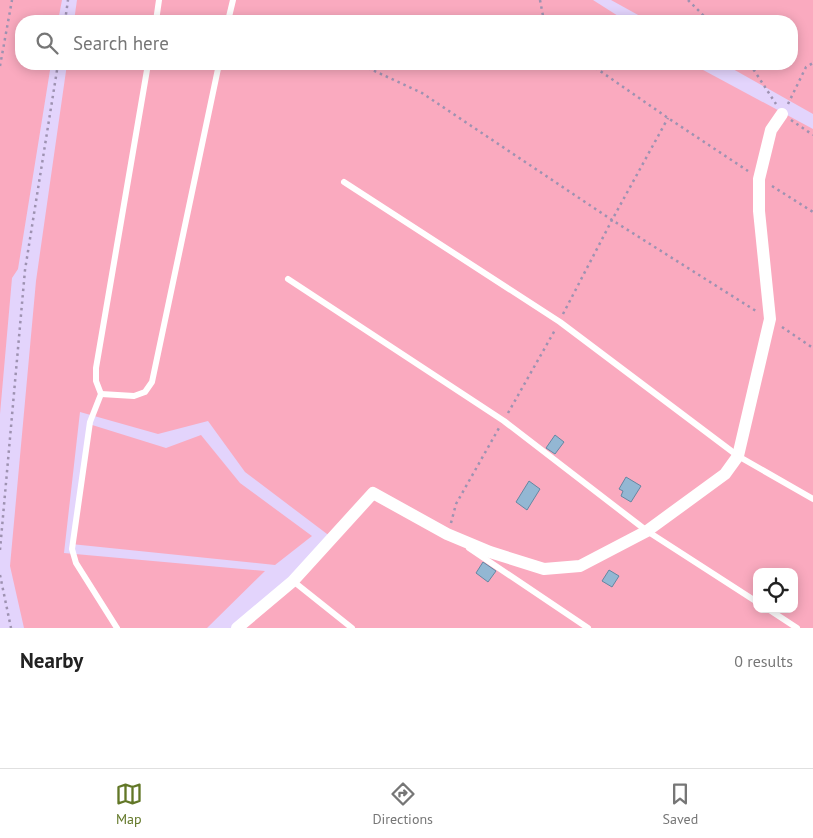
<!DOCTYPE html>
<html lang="en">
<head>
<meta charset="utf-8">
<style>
	:root { --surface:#fff; --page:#f6f6f6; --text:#222; --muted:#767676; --line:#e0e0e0; --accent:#627727 }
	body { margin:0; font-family:"PT Sans",sans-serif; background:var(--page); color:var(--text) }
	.controls { position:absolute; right:15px; bottom:15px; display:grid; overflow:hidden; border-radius:10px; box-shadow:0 2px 12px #0003 }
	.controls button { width:45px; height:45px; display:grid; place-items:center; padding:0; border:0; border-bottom:1px solid var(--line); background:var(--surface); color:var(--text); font:25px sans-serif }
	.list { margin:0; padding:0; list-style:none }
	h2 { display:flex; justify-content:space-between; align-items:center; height:65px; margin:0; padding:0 20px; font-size:21px }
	h2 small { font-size:16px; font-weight:400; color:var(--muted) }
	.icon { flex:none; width:28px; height:28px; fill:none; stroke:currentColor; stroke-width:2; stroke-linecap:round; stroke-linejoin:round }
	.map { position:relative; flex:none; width:813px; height:628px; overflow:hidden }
	.search { position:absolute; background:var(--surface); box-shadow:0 2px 12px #0003; left:15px; right:15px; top:15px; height:55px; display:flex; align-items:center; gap:12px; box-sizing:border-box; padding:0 18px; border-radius:20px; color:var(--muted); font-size:19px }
	.sheet { height:140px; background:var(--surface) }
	nav { display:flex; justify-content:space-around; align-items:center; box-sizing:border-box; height:70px; border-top:1px solid var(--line); background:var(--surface); font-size:14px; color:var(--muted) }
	nav a { display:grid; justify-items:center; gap:2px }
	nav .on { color:var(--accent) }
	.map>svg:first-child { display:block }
	.green { fill:#faaabf; fill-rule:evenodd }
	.building { fill:#93b7d3; stroke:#6587a2 }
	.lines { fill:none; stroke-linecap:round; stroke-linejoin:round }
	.path { stroke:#9e92b1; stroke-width:2.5; stroke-dasharray:2.5 4; stroke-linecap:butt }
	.lane { stroke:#fff; stroke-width:6 }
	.street { stroke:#fff; stroke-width:12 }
</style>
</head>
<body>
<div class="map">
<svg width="813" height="628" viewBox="0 0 813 628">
	<rect width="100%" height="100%" fill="#e3d4fc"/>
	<g class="green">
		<polygon points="0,0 62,0 58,21 21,21 21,64 51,64 18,269 12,278 0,414"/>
		<polygon points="77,0 593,0 626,21 74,21"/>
		<polygon points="611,0 813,0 813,114 724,64 792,64 792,21 649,21"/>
		<path d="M67,64H692L813,129V628H246L335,540L245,472L208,421L158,434L80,412L64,553L265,571L207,628H24L10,566L36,281ZM757,572H794V609H757Z"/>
		<polygon points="89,424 166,448 201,435 240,483 312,536 275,565 71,544"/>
	</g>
	<g class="building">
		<polygon points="555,435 564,442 555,454 546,448"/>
		<polygon points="626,477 641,486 631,502 621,496 623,491 619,489"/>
		<polygon points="529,481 540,489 527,510 516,502"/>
		<polygon points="483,562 496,571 488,582 476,573"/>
		<polygon points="609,570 619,576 612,587 602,581"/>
	</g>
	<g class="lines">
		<g class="path">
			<polyline points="540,0 544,21"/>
			<polyline points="688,0 709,21"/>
			<polyline points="65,21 68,0"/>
			<polyline points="590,64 668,118 748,171"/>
			<polyline points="750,64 776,104"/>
			<polyline points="0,66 12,0"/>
			<polyline points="368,68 422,93 612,220 756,311"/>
			<polyline points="788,104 806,67 813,63"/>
			<polyline points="791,120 813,135"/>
			<polyline points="772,186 813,212"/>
			<polyline points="563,314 612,220 668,118"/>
			<polyline points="782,327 813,348"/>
			<polyline points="508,413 555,330"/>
			<polyline points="451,523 456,504 499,428"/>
			<polyline points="0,550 25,270 58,64"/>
			<polyline points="0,575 11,628"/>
		</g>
		<g class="lane">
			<polyline points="156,21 159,0"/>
			<polyline points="228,21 233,0"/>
			<polyline points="344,182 560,322 738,456 813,499"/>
			<polyline points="288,279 504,421 647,531 757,602"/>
			<polyline points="101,394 134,396 145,392 152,382 219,64"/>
			<polyline points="469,548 588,628"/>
			<polyline points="293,581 352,628"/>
			<polyline points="768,609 797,628"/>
			<polyline points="117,628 76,563 72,549 90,422 101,394 96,381 96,368 148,64"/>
		</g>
		<polyline class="street" points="237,628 293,581 373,493 447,534 490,552 544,569 580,566 647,531 725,474 738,456 770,319 759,211 759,179 771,130 782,114"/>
	</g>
</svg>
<div class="controls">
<button><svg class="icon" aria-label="locate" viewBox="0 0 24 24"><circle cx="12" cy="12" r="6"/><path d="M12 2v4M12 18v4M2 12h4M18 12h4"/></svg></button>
</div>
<div class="search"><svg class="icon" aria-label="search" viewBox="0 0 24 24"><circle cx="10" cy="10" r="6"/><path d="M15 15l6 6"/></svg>Search here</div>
</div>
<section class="sheet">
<h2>Nearby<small>0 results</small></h2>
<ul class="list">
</ul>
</section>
<nav>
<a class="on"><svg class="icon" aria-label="map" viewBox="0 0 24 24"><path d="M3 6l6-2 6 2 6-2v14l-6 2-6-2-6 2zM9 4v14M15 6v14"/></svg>Map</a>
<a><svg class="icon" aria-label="directions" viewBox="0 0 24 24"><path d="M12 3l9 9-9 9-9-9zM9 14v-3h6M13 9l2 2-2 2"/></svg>Directions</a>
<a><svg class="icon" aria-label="saved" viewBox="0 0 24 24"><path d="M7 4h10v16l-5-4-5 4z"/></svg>Saved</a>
</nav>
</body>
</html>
